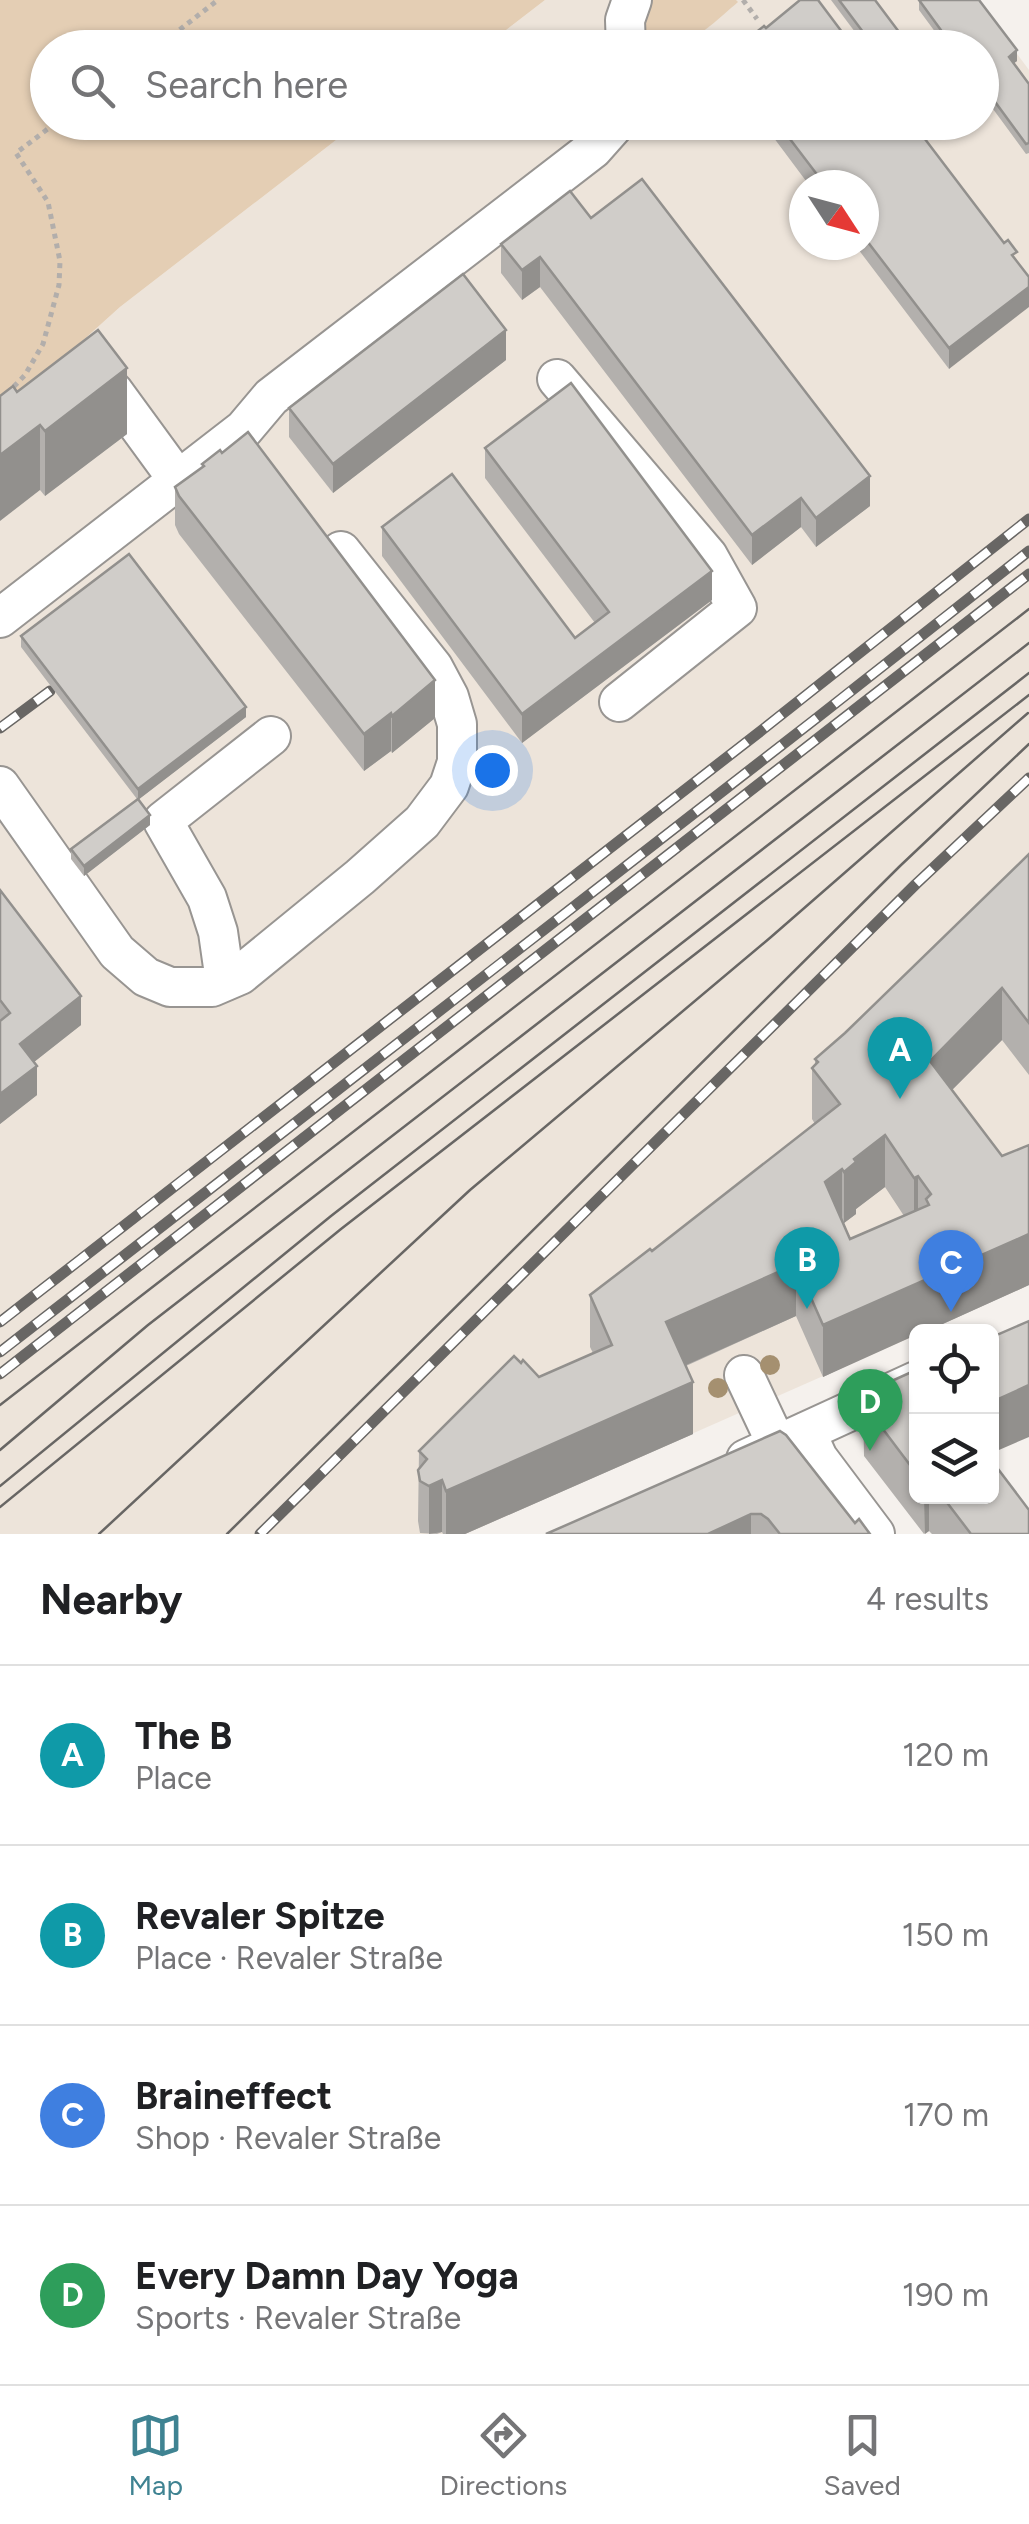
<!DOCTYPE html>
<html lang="en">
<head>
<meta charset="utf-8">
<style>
	:root { --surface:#fff; --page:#f6f6f6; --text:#202124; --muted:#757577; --line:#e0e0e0; --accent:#3f8392 }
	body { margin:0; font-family:Figtree,sans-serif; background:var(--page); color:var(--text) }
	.controls { position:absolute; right:30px; bottom:30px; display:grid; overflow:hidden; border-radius:15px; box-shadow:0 2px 8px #0004 }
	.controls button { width:90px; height:90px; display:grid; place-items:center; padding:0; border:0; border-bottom:2px solid var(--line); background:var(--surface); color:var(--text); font:50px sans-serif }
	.compass { position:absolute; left:789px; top:170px; width:90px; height:90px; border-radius:50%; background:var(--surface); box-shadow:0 2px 8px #0004; rotate:126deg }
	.you { position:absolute; left:492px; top:770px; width:35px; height:35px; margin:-25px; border:8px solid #fff; border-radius:50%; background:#1a73e8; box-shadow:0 0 0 15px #1a73e833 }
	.badge { display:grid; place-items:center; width:65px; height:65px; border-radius:50%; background:var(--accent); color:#fff; font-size:32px; font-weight:700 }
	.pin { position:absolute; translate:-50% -82px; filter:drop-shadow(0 2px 5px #0008) }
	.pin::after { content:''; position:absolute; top:52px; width:35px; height:30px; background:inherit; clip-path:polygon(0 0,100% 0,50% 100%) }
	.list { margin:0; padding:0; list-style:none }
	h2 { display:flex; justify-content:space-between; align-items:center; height:130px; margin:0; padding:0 40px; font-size:42px }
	h2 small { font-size:32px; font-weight:400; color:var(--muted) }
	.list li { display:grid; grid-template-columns:65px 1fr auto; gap:30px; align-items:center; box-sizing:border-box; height:180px; padding:0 40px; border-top:2px solid var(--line) }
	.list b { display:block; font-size:38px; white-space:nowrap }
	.list p { margin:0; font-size:32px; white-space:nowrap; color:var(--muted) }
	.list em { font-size:32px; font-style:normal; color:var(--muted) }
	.icon { flex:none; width:55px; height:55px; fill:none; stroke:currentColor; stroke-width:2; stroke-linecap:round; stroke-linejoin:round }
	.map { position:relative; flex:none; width:1029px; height:1534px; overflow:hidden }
	.search { position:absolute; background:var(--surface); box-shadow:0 2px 8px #0004; left:30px; right:30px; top:30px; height:110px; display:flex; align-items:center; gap:25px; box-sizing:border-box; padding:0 35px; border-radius:55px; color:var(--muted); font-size:38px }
	.sheet { height:850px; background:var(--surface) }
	nav { display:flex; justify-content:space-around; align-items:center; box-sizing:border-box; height:140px; border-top:2px solid var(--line); background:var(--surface); font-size:28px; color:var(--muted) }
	nav a { display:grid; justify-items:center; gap:5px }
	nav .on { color:var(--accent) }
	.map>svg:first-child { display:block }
	.built { fill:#ede4da; fill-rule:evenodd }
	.green { fill:#e4ceb4 }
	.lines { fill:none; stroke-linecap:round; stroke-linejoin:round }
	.minor-casing { stroke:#989592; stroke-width:42 }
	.path { stroke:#b2aeab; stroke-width:5; stroke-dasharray:5 5; stroke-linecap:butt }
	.minor { stroke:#fff; stroke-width:38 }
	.tram { stroke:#686664; stroke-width:2.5 }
	.rail-casing { stroke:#686664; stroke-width:11 }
	.rail { stroke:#fff; stroke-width:8; stroke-dasharray:22; stroke-linecap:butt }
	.tree { fill:#a59070 }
	.wall { fill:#b3b0ad; fill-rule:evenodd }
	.shaded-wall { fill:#92908d }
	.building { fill:#d0cdc9; stroke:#92908d; stroke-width:2.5; fill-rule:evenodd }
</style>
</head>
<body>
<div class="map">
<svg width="1029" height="1534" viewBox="0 0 1029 1534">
	<rect width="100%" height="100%" fill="#f5f1ed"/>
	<path class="built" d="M545,0H977L1029,70V1285L925,1331L916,1332V1335L465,1534H0V415L120,307L358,123L982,122V48L484,47ZM804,185H864V245H804Z"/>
	<g class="green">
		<polygon points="0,0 545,0 484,47 48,48 48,122 358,123 120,307 0,415"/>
		<path d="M646,0H736L738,2C719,18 682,56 655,47C654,47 643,39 642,38Z"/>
	</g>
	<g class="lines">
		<defs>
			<g id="minor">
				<polyline points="626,48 625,20 632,0"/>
				<polyline points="557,379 708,556 737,608 619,702"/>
				<polyline points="113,391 178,480"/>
				<polyline points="0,618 244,429 271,397 593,149 617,122"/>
				<polyline points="0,786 117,952 146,977 170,987 212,987 240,975 360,877 422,822 449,786 457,762 457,724 449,697 433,667 341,551"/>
				<polyline points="225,981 218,932 207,898 163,821 271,736"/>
				<polyline points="744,1375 777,1445"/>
				<polyline points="806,1432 818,1458 875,1534"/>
				<polyline points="746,1459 916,1381"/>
			</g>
		</defs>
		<use href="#minor" class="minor-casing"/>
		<g class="path">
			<polyline points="743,0 757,19"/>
			<polyline points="156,48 218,0"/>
			<polyline points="0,401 25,375 43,344 59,285 60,261 48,202 16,153 57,122"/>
		</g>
		<use href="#minor" class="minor"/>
		<g class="tram">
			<polyline points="0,1405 1029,609"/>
			<polyline points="0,1450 148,1325 1029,643"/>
			<polyline points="0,1486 331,1216 1029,673"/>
			<polyline points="0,1507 341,1229 1029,695"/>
			<polyline points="99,1534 470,1190 771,937 1028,713"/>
			<polyline points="227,1534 900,866 1029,744"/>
		</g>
		<defs>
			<g id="rail">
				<polyline points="0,728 50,691"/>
				<polyline points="0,1322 762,730 1029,519"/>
				<polyline points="0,1352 818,717 1029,551"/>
				<polyline points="0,1374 1029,574"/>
				<polyline points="260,1534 916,884 1029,778"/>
			</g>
		</defs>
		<use href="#rail" class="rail-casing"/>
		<use href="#rail" class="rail"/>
	</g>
	<g class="tree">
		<circle cx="770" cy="1365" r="10"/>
		<circle cx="718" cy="1388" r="10"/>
	</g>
	<g class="wall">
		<polygon points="831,0 875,0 911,48 867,48"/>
		<polygon points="919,0 1017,61 1014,63 1029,84 1029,153 1026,154 982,94 982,48 947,48 919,10"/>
		<polygon points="762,122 912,122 1004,243 949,369 855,245 864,245 864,185 809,185"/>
		<polygon points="591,218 870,506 816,547 801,527 752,565 540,287 522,300 501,273 501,244"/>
		<polygon points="506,360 333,493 289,437 289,408"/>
		<polygon points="17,392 127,434 45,496 40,490"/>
		<polygon points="485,448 712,600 522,743 382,556 382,527 575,638 595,623 485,478"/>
		<polygon points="202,464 435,718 392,753 391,751 364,771 179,534 175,525 175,487 202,467"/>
		<polygon points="21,636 246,717 139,799 150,825 84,876 71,859 71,849 137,799 21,647"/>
		<path d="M1029,854V1075L1002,1040L952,1090L1002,1156L1029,1145V1285L925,1332H916L823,1377L796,1316L686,1366L693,1434L465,1534H443L442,1532L437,1534L420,1533L418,1521L419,1451L521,1363L539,1377L593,1353L590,1347V1295L652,1251L815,1124L812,1119V1068L815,1064V1059L845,1033ZM885,1187L904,1216L850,1239L844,1223L856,1214V1209Z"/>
		<polygon points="0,890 81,1025 34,1062 37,1095 0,1124"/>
		<polygon points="916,1370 916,1496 992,1496 1029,1534 932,1534 929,1531 924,1534 864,1456 863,1397"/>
		<polygon points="780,1431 855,1523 870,1534 546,1534"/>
	</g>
	<g class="shaded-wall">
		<polygon points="1017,50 1017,61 1009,67 1009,57"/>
		<polygon points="540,257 540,287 522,300 522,270"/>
		<polygon points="1029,287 1029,307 949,369 949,348"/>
		<polygon points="506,330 506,360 333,493 333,464"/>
		<polygon points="127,368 127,434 45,496 45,431"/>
		<polygon points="40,425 40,490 0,521 0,455"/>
		<polygon points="870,476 870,506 816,547 816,518"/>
		<polygon points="801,498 801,527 752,565 752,535"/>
		<polygon points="712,571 712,600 522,743 522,714"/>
		<polygon points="435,680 435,718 392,753 392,716"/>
		<polygon points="246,707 246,717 138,800 138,789"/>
		<polygon points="391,713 391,751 364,771 364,734"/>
		<polygon points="150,815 150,825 84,876 84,866"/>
		<polygon points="1002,988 1002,1040 930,1112 930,1061"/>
		<polygon points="81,996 81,1025 20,1073 20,1044"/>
		<polygon points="37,1066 37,1095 0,1124 0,1094"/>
		<polygon points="885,1135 885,1187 856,1209 856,1214 844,1223 844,1172 854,1159"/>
		<polygon points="842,1169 842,1221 825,1182"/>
		<polygon points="918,1176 918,1228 914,1230 914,1178"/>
		<polygon points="1029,1234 1029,1285 925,1332 916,1332 916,1335 823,1377 823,1325"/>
		<polygon points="796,1264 796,1316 666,1374 666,1322"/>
		<polygon points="693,1382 693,1434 465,1534 446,1534 446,1491"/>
		<polygon points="1029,1385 1029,1437 992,1453 992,1402"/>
		<polygon points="442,1480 442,1532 429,1534 429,1486"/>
		<polygon points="924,1496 929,1496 929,1531 925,1534"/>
		<polygon points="751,1514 751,1534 708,1534"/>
	</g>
	<g class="building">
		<polygon points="800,0 818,0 854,48 736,48 764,26 766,28"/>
		<polygon points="839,0 875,0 911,48 875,48"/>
		<polygon points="919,0 979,0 1017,50 1009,57 1029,84 1029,143 1026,144 982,84 982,48 954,48"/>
		<polygon points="777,122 912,122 1004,243 1008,240 1017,252 1012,255 1029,277 1029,287 949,348 864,237 864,185 825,185"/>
		<polygon points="642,179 870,476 816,518 801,498 752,535 540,257 522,270 501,244 570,191 591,218"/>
		<polygon points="463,274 506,330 333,464 289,408"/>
		<polygon points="98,330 127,368 45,431 40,425 0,455 0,396 13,386 17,392"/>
		<polygon points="571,383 712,571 522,714 382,527 452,474 575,638 609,612 485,448"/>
		<polygon points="248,432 435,680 392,716 391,713 364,734 179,496 175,487 204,466 202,464 220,450 222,453"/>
		<polygon points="129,554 246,707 138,789 21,636"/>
		<polygon points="138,799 150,815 84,866 71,849"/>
		<path d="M1029,854V1023L1002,988L930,1061L1002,1156L1029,1145V1234L823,1325L796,1264L666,1322L693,1382L446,1491L442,1480L429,1486L420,1481L418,1470L427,1459L419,1451L514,1356L521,1363L523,1360L539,1377L612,1345L590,1295L650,1249L652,1251L840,1104L812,1068L818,1062L815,1059L845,1033ZM885,1135L914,1178L918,1176L931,1194L926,1199L929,1205L850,1239L825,1182L842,1169L844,1172L856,1162L854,1159Z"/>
		<polygon points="0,890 81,996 20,1044 37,1066 0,1094 0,1021 10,1013 0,1000"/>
		<polygon points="1029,1321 1029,1385 992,1402 992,1337"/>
		<polygon points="916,1370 916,1473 864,1404 863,1397 865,1393"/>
		<polygon points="780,1431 786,1435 855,1523 859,1519 870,1534 780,1534 768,1519 761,1514 751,1514 708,1534 546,1534"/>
		<polygon points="992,1461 1029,1510 1029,1534 971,1534 942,1496 992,1496"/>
	</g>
</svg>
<div class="controls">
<button><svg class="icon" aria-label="locate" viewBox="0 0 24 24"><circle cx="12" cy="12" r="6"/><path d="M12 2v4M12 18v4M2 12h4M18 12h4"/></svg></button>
<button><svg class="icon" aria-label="layers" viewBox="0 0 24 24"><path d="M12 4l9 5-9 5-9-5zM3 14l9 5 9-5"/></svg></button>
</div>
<svg class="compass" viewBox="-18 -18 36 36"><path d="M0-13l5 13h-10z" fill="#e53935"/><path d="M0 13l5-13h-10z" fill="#757577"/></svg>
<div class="you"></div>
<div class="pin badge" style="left:900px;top:1099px;background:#0f9aa8">A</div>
<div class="pin badge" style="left:807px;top:1309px;background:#0f9aa8">B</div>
<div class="pin badge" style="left:951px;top:1312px;background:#3f7fe0">C</div>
<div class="pin badge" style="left:870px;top:1451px;background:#2e9e5b">D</div>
<div class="search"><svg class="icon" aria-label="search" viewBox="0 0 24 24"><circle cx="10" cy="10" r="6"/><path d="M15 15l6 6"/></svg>Search here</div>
</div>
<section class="sheet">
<h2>Nearby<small>4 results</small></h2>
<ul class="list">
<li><span class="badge" style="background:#0f9aa8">A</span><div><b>The B</b><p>Place</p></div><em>120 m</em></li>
<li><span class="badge" style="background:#0f9aa8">B</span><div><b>Revaler Spitze</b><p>Place · Revaler Straße</p></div><em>150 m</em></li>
<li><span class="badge" style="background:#3f7fe0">C</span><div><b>Braineffect</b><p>Shop · Revaler Straße</p></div><em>170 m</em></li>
<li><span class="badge" style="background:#2e9e5b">D</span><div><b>Every Damn Day Yoga</b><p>Sports · Revaler Straße</p></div><em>190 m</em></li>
</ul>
</section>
<nav>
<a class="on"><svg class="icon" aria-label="map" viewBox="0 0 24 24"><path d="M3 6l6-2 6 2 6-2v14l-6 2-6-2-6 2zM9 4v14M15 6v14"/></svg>Map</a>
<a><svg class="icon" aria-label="directions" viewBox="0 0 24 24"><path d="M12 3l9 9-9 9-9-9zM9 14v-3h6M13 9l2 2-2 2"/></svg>Directions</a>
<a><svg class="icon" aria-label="saved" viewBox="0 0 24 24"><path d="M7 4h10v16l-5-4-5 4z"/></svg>Saved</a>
</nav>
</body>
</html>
